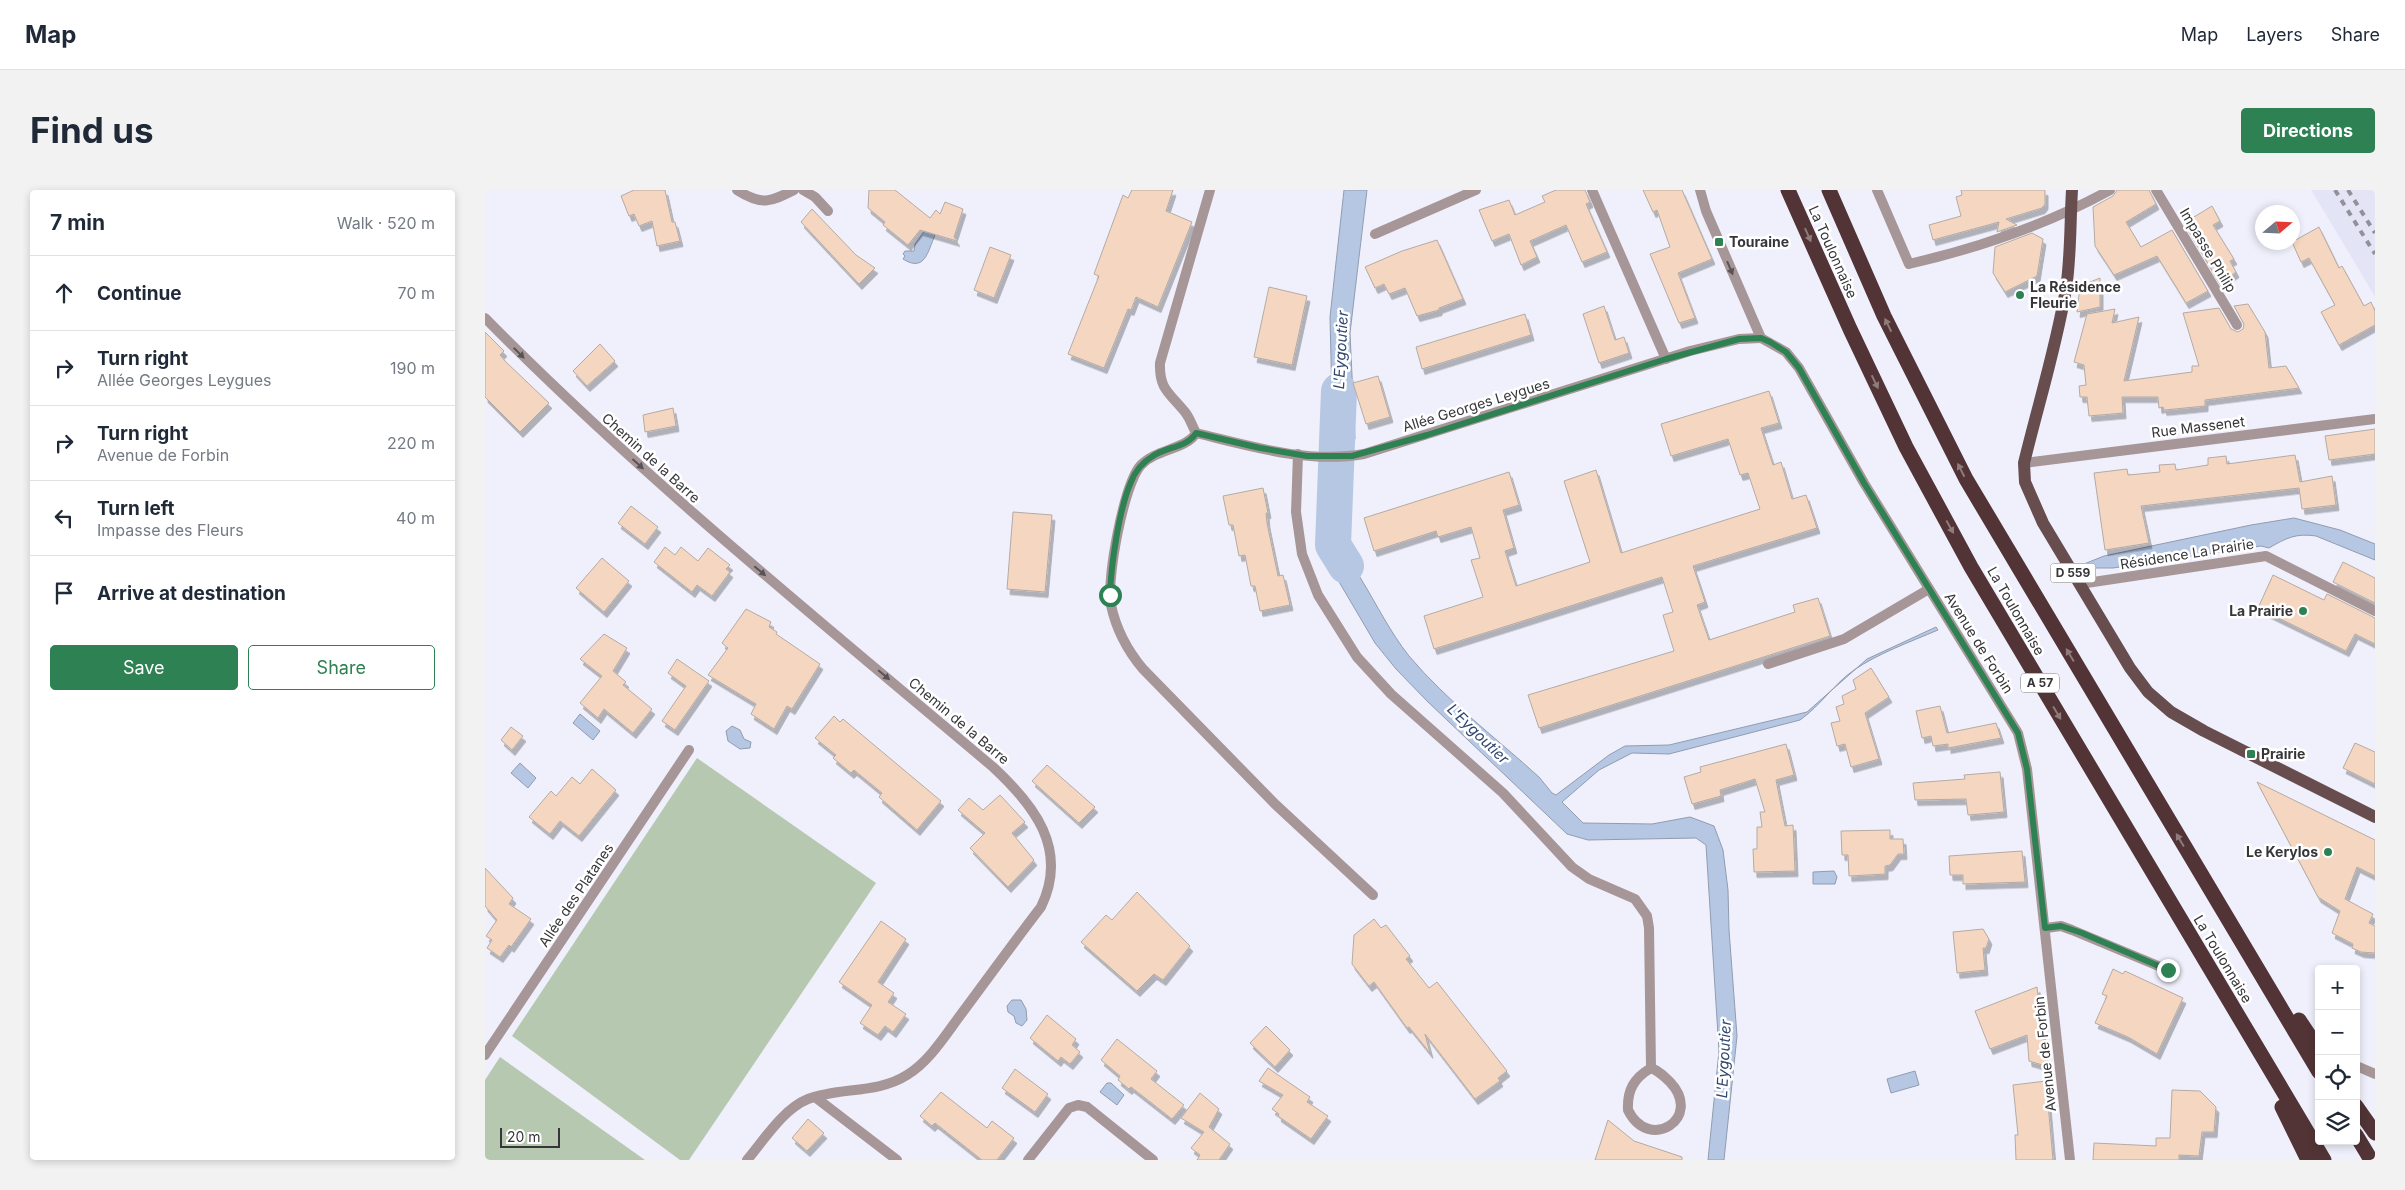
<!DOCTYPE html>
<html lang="en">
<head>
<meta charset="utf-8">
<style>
	:root { --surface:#fff; --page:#f2f2f3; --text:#1f2937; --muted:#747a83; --line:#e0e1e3; --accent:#2e8152 }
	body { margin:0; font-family:Inter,sans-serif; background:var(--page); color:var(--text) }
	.controls { position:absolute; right:15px; bottom:15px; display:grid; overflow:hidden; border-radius:5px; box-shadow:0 2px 8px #0003 }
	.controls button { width:45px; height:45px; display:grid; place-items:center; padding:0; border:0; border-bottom:1px solid var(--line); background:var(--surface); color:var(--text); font:25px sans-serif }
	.compass { position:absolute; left:1770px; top:15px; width:45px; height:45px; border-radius:50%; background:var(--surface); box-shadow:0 2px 8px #0003; rotate:71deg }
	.scale { position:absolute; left:15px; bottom:12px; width:60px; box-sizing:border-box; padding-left:5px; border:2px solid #36363a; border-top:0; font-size:14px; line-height:18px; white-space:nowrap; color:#36363a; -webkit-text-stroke:4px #fff; paint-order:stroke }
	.stop { position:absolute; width:15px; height:15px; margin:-11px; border:4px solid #2e8152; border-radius:50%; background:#fff }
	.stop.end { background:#2e8152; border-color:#fff; box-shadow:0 1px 5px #0008 }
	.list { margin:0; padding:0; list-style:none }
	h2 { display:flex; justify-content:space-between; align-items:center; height:65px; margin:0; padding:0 20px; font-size:21px }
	h2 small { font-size:16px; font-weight:400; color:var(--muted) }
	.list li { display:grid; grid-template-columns:32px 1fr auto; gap:15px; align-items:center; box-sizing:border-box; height:75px; padding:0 20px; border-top:1px solid var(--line) }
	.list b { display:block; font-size:19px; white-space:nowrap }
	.list p { margin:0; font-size:16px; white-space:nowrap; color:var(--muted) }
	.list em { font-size:16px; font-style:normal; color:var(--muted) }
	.actions { display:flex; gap:10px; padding:15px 20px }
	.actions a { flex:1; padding:11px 0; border:1px solid var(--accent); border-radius:5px; text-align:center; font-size:18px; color:var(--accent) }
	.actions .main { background:var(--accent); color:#fff }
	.icon { flex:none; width:28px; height:28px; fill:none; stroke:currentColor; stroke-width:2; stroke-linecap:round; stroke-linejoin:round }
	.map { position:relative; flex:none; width:1890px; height:970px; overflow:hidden; border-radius:5px }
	header { display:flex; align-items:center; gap:30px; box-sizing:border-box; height:70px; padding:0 25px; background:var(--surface); border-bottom:1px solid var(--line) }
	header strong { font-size:24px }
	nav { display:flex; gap:28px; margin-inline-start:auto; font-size:18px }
	.intro { display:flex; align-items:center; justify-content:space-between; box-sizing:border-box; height:120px; padding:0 30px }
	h1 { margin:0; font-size:35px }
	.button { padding:12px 22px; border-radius:5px; background:var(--accent); color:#fff; font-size:18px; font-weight:700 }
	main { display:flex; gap:30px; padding:0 30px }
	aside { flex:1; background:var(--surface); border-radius:5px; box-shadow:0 2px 8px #0003 }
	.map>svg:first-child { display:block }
	.built { fill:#e4e4f7 }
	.green { fill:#b7c8b1 }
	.water { fill:#b6c7e3; stroke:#909cb0 }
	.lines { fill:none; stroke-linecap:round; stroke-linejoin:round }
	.river { stroke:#b6c7e3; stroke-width:36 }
	.building { fill:#f5d7c1; stroke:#b5aaa3; filter:url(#shadow) }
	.service { stroke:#a79697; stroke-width:10 }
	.minor { stroke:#a79697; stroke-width:10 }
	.tertiary { stroke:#a79697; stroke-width:10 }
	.primary { stroke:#684d4f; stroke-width:12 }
	.motorway { stroke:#523436; stroke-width:15 }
	.rail { stroke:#919199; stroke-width:4; stroke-dasharray:6 6; stroke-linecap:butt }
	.oneway { fill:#8f7b7c }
	.oneway2 { fill:#585356 }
	.route { stroke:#2e8152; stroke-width:6 }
	.poi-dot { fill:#2e8152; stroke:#fff; stroke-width:2 }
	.labels { text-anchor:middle; stroke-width:5; stroke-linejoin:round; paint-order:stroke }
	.shield { fill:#fff; stroke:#727275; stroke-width:1 }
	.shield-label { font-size:12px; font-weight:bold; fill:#36363a }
	.poi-label { font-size:14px; font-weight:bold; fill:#36363a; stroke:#fff; text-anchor:start }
	.street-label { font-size:14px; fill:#36363a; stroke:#fff }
	.water-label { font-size:15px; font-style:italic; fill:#30476f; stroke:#fff }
</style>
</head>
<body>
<header>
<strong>Map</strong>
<nav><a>Map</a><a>Layers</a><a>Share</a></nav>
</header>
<div class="intro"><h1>Find us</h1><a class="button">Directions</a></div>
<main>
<aside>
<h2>7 min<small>Walk · 520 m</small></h2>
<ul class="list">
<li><svg class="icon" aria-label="ahead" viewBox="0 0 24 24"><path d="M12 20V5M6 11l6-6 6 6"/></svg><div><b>Continue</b></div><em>70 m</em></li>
<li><svg class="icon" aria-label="right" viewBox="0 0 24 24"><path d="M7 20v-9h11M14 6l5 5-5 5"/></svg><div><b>Turn right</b><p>Allée Georges Leygues</p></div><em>190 m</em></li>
<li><svg class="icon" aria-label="right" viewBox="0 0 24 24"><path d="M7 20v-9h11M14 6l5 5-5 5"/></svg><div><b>Turn right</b><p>Avenue de Forbin</p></div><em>220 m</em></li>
<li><svg class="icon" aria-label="left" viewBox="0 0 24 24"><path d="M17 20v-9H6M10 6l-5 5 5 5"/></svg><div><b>Turn left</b><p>Impasse des Fleurs</p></div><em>40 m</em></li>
<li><svg class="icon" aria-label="arrive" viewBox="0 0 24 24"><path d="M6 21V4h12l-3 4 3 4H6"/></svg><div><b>Arrive at destination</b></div></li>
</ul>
<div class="actions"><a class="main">Save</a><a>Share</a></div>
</aside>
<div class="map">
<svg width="1890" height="970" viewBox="0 0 1890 970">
	<defs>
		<filter id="shadow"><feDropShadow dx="3" dy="5.5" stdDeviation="0" flood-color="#0004"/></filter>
	</defs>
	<rect width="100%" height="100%" fill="#f0f0fc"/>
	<polygon class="built" points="1826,0 1890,0 1890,107 1867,68"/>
	<g class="green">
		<polygon points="212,568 391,693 204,970 195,970 27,846"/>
		<polygon points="15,867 160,970 0,970 0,890"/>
	</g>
	<g class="water">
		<polygon points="859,0 882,0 865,143 870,249 848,251 845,127"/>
		<path d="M440,40L450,45C443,61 440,83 418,69L420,66L418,64L420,61H429L430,54Z"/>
		<path d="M860,296C836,336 856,354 876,389C892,415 905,442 924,466C962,511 1011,548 1054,587L1067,603L1071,605L1124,565L1140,556L1184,555L1322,522L1382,469L1451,437L1453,440C1425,452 1394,463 1369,480C1349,494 1335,516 1315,530L1184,564L1147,563L1114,580L1077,612L1098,633L1167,634L1205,627L1229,636L1238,660L1243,700L1244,740L1252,846L1239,970H1223L1234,861L1221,655L1211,648L1103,650L1082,644L943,512L911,479L890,453L843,373V301Z"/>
		<path d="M1809,328L1855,340L1890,354V370L1831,346C1811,343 1801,348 1784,358L1776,356L1628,378H1601L1599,374L1619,366L1766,335Z"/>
		<polygon points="95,524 115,541 108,550 88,533"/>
		<polygon points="247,536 255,540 259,549 266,552 265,558 255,559 243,551 241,541"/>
		<polygon points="35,573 51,588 43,598 26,583"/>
		<polygon points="1349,681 1352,687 1350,694 1328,694 1328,682"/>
		<polygon points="527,810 536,810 541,819 542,830 537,836 531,833 529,826 523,822 522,816"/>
		<polygon points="1430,881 1434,895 1406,903 1402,889"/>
		<polygon points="622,893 626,893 639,905 632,915 615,902"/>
	</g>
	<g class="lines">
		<polyline class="river" points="854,201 848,355 861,376"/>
	</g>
	<g class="building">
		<polygon points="149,0 180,0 187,32 190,32 195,51 172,56 167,31 154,36 149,24 144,26 136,6"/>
		<polygon points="384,0 410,0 445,28 451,20 455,24 460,12 478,19 469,47 472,51 435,40 423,55 398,35 400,32 383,18"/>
		<polygon points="647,0 688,0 681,21 707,32 673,117 651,107 646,120 643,119 619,178 583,164 614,86 609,84 638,5 643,8"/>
		<polygon points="1071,0 1100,0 1105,12 1101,14 1122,62 1097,72 1081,35 1045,51 1052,67 1036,75 1024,44 1007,51 994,20 1024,10 1030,25 1060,12 1057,6"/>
		<polygon points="1158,0 1197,0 1227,69 1193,83 1210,128 1194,133 1165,64 1185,57 1172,20 1168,22"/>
		<polygon points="1476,0 1560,0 1560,14 1557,18 1521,29 1532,35 1512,42 1514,32 1448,50 1444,35 1476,26 1471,7 1477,5"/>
		<polygon points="1632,0 1664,0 1671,14 1641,32 1656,57 1687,40 1723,101 1701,113 1672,66 1629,85 1610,56 1608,17 1628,6"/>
		<polygon points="1727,16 1735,31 1728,35 1749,69 1745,71 1751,82 1735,94 1699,33"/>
		<polygon points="327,19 371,65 390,78 374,94 316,32"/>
		<polygon points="1834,37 1854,78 1857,76 1879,116 1886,112 1890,121 1890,135 1854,155 1836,122 1850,115 1824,68 1816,72 1807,52"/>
		<polygon points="1547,43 1558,49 1552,86 1520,102 1508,83 1510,57"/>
		<polygon points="952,50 978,109 954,118 954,120 932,126 920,98 904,104 899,94 890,98 880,77 917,61"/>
		<polygon points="505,57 526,65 509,108 489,100"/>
		<polygon points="1615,88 1615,117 1592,122 1595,96"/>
		<polygon points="784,97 822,106 807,175 769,167"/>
		<polygon points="1763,114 1780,142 1784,178 1801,176 1814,198 1720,210 1720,216 1679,220 1678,217 1674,218 1673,207 1637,207 1638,223 1604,226 1602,207 1595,207 1594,196 1601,195 1599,175 1589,172 1602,124 1630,119 1627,133 1654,127 1639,191 1707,182 1707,176 1714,176 1698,123 1734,118 1746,139 1753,142 1758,139 1759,134 1749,116"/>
		<polygon points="1119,116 1130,150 1139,147 1144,163 1114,173 1098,124"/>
		<polygon points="1040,124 1046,145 937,179 931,157"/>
		<polygon points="0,142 19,161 15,165 21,172 64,213 35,242 0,207"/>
		<polygon points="115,154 130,171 102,196 88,181"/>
		<polygon points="893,186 905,227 881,234 868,193"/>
		<polygon points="1284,201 1294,233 1276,238 1288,275 1296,272 1307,309 1321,305 1332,338 1208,376 1220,412 1212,415 1224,450 1310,422 1308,415 1333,408 1345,446 1054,538 1043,505 1189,461 1178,425 1188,422 1177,387 949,459 939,426 998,407 986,370 995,368 986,337 953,347 951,341 889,361 879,328 1024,282 1034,315 1018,320 1029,358 1020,361 1031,396 1105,372 1079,291 1111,280 1136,363 1275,319 1263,283 1255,285 1243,249 1186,266 1176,234"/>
		<polygon points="188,218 191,236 160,242 158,225"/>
		<polygon points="1890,239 1890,264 1844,270 1840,246"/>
		<polygon points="1810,265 1815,292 1847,286 1851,315 1817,319 1814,298 1656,316 1664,353 1620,360 1609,283 1642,279 1643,285 1675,282 1674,275 1690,274 1691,280 1723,275 1723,268 1741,266 1742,274"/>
		<polygon points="778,298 783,323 781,323 782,333 793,386 798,385 805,415 775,421 770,396 766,396 760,365 754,366 748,335 744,335 738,306"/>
		<polygon points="146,316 173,337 160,354 133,333"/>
		<polygon points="528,322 567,325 560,402 522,399"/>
		<polygon points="180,357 190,365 196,357 213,371 223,358 245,375 241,379 245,382 227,406 212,395 207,402 169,372"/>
		<polygon points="117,368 144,391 119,422 91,398"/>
		<polygon points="1858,372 1890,388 1890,413 1848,392"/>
		<polygon points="1788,385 1839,410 1842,404 1890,428 1890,454 1870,444 1861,461 1773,418"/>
		<polygon points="261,419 286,432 284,437 292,442 291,444 335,474 307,519 302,516 289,539 266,524 271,514 223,485 243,458 237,453"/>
		<polygon points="119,444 142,458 128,481 141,492 138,495 167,519 148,543 119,519 113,528 95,513 117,486 95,469"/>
		<polygon points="192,469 224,491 190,540 177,531 201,496 183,483"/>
		<polygon points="1386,478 1404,507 1380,523 1394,569 1366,577 1360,554 1352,556 1346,533 1355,531 1351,517 1359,514 1357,506 1371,499 1368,490"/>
		<polygon points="1455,516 1462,543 1511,533 1516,548 1463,558 1463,554 1448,556 1446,546 1437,548 1431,521"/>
		<polygon points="349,526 355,532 358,529 456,611 432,640 394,607 397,603 369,580 366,583 348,568 351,565 330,548"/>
		<polygon points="26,537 38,546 27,560 16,550"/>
		<polygon points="1870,553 1890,562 1890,594 1858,578"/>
		<polygon points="1301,554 1309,585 1291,590 1300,636 1308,635 1310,681 1269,682 1268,659 1272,659 1272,637 1277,637 1275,622 1280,622 1270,589 1235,600 1236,606 1207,614 1199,587 1216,582 1215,577"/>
		<polygon points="562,575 610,617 594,633 547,591"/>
		<polygon points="107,579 131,600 94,646 75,631 65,644 44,627 66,601 71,606 87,587 95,594"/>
		<polygon points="1515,582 1519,622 1483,625 1481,609 1430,610 1428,593 1480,589 1479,585"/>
		<polygon points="1772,592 1890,650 1890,686 1872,677 1860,709 1888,724 1884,733 1890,736 1890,763 1876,762 1867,758 1868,754 1847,743 1855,721 1833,707"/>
		<polygon points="515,605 540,632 527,643 549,670 523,697 485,658 500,643 473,620 484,608 498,620"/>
		<polygon points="1405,640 1405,649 1418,649 1419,664 1413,664 1405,675 1400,676 1400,684 1364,686 1363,665 1357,665 1356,641"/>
		<polygon points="1537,661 1540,692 1478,694 1478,685 1465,685 1464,666"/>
		<polygon points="0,678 28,708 24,714 46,729 26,757 24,755 15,767 2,758 7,750 1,746 12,730 0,716"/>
		<polygon points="652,702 705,756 678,790 669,784 652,801 596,752 621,725 627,730"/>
		<polygon points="889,729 896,738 901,735 925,766 921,769 944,798 952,792 1022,881 1013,888 1015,891 990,909 940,844 945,863 924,837 922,838 889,792 884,796 867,774 869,745"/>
		<polygon points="396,731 421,749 393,792 409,803 403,812 421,824 408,842 400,836 393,845 375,833 387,815 354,792"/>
		<polygon points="1498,739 1504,749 1501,758 1498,758 1500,780 1472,783 1468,742"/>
		<polygon points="1628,779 1638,784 1640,781 1698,808 1672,864 1643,847 1610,833 1622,806 1617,804"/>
		<polygon points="1552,797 1556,831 1561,876 1544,871 1542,845 1505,859 1490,821"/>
		<polygon points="562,825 591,849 587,855 595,862 585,874 576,867 573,871 545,848"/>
		<polygon points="781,836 805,860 790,877 765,853"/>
		<polygon points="632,849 672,881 666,889 699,915 687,929 646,897 644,899 633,890 635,886 616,870"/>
		<polygon points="783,878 825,907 822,912 843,926 826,949 793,926 794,924 787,919 798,905 774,891"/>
		<polygon points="530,879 563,904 550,922 517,898"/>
		<polygon points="1561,891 1568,970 1531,970 1530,945 1533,945 1528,895"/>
		<polygon points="1687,900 1715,901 1731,917 1729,942 1717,942 1714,966 1694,965 1694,970 1608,970 1609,953 1671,956 1671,948 1685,948"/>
		<polygon points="456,902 502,938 507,931 529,948 512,970 497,970 450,933 447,936 435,926"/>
		<polygon points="715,903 734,919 724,937 745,954 734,970 712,970 715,965 706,958 719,942 696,928"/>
		<polygon points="323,929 339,943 322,961 307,948"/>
		<polygon points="1123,930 1149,951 1197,967 1197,970 1110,970"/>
	</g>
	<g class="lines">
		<g class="service">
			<path d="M725,0L675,173C674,200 685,203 700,222C705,228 707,236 711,243C702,259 671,259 656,275C639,293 621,390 626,415C631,439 642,460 658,479L790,614L888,705"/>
			<path d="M813,264L811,322L817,364L833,405L872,467L906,504L1018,603L1087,677L1104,689L1150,709L1162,726L1164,738L1166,878C1149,888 1142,900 1143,920C1164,963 1219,928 1185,892C1179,886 1174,881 1166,878"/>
			<polyline points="1595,394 1781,366 1890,421"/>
			<polyline points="1283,474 1359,449 1444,399"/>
			<polyline points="0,865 204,560"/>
		</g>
		<g class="minor">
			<path d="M252,0C277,16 285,12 309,0"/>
			<polyline points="318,0 330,7 343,21"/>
			<polyline points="1107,0 1181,169"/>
			<path d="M1392,0L1424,74C1493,58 1563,34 1625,0"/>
			<polyline points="1671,0 1752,135"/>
			<polyline points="890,44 991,0"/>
			<path d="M0,128C159,289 335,431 508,577C549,615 584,659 556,717C529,752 503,788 477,823C461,844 445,871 422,885C392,904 355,897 323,909C298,919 279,950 262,970"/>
			<path d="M711,243C765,256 823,274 879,264L1205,161L1254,149L1276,148"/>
			<polyline points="1539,273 1890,229"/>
			<polyline points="1561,738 1576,736 1587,740 1683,780"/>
			<polyline points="1874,877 1890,884"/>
			<polyline points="330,907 412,970"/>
			<polyline points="543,970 584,918 593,915 602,917 668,970"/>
		</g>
		<polyline class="tertiary" points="1215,0 1221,21 1276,148 1301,162 1314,178 1379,293 1533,543 1542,579 1585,970"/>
		<path class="primary" d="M1587,0C1585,33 1586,66 1581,99C1571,158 1553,215 1539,273L1540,292L1558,333L1645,478L1663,502L1686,522L1719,541L1890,627"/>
		<g class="motorway">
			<polyline points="1303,0 1365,139 1421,257 1486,377 1839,970"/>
			<polyline points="1344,0 1399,126 1481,289 1834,882"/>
			<polyline points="1814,830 1834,860"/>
			<polyline points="1871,916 1890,943"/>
			<polyline points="1797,917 1823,970"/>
			<polyline points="1871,945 1886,970"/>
		</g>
		<g class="rail">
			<polyline points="1850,0 1890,64"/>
			<polyline points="1863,0 1890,43"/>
		</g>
	</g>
	<defs><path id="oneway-solid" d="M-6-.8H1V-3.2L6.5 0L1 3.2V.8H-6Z" transform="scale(1.25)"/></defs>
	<g class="oneway">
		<use href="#oneway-solid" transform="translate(1323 45) rotate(66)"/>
		<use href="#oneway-solid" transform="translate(1403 135) rotate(-116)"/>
		<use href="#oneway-solid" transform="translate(1390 192) rotate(64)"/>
		<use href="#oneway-solid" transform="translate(1476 280) rotate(-117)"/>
		<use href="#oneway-solid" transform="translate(1465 337) rotate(61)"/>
		<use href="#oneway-solid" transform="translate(1585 465) rotate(-121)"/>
		<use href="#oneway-solid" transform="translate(1572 523) rotate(59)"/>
		<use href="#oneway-solid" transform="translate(1695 650) rotate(-121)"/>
	</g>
	<g class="oneway2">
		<use href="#oneway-solid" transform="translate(1245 78) rotate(67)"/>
		<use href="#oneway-solid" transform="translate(34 163) rotate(45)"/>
		<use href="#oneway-solid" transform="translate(153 274) rotate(42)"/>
		<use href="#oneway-solid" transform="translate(275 381) rotate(40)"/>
		<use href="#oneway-solid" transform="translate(399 485) rotate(40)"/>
	</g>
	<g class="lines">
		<path class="route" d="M625,405C626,375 634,319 646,292C650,281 658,272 668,266C681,257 703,257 711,243L775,258L822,266H867L942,245L1181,169L1254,149L1276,148L1285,152L1301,162L1314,178L1379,293L1533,543L1542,579L1560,738L1576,736L1597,743L1683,780"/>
	</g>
	<g class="poi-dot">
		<rect x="1229" y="47" width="10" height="10" rx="2.5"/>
		<circle cx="1535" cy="105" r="5"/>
		<circle cx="1818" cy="421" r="5"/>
		<rect x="1761" y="559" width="10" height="10" rx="2.5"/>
		<circle cx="1843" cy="662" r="5"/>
	</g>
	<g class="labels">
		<g class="shield">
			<rect x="1565.5" y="373.5" width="45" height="19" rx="4"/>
			<rect x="1536" y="483.5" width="38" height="19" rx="4"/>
		</g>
		<g class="shield-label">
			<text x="1588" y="387">D 559</text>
			<text x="1555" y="497">A 57</text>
		</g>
		<g class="poi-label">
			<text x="1244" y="57">Touraine</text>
			<text x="1545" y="102">La Résidence<tspan x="1545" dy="16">Fleurie</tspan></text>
			<text x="1808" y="426" text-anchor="end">La Prairie</text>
			<text x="1776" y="569">Prairie</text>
			<text x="1833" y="667" text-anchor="end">Le Kerylos</text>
		</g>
		<g class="street-label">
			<text transform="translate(1723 60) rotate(59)" y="5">Impasse Philip</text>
			<text transform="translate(1348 62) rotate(66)" y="5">La Toulonnaise</text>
			<text transform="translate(991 215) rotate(-17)" y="5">Allée Georges Leygues</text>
			<text transform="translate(1713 237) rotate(-7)" y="5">Rue Massenet</text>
			<text transform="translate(166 268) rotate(42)" y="5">Chemin de la Barre</text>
			<text transform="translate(1702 364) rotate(-9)" y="5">Résidence La Prairie</text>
			<text transform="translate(1531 421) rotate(60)" y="5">La Toulonnaise</text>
			<text transform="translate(1494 453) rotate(58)" y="5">Avenue de Forbin</text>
			<text transform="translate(474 531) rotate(40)" y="5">Chemin de la Barre</text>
			<text transform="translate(91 705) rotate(-56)" y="5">Allée des Platanes</text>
			<text transform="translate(1738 769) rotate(59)" y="5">La Toulonnaise</text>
			<text transform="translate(1560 864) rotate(-96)" y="5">Avenue de Forbin</text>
		</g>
		<g class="water-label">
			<text transform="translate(856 160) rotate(-87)" y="5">L'Eygoutier</text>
			<text transform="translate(993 544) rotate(44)" y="5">L'Eygoutier</text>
			<text transform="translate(1239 869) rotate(-87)" y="5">L'Eygoutier</text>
		</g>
	</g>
</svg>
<div class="controls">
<button>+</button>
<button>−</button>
<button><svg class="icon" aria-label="locate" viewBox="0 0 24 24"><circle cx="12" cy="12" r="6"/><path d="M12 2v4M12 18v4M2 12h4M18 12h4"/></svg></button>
<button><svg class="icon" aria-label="layers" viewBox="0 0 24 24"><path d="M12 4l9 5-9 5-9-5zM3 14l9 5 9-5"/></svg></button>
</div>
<svg class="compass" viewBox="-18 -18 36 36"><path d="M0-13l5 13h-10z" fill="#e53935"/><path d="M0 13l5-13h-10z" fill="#747a83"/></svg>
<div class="scale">20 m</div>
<div class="stop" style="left:625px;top:405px"></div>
<div class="stop end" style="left:1683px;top:780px"></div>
</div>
</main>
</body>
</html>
